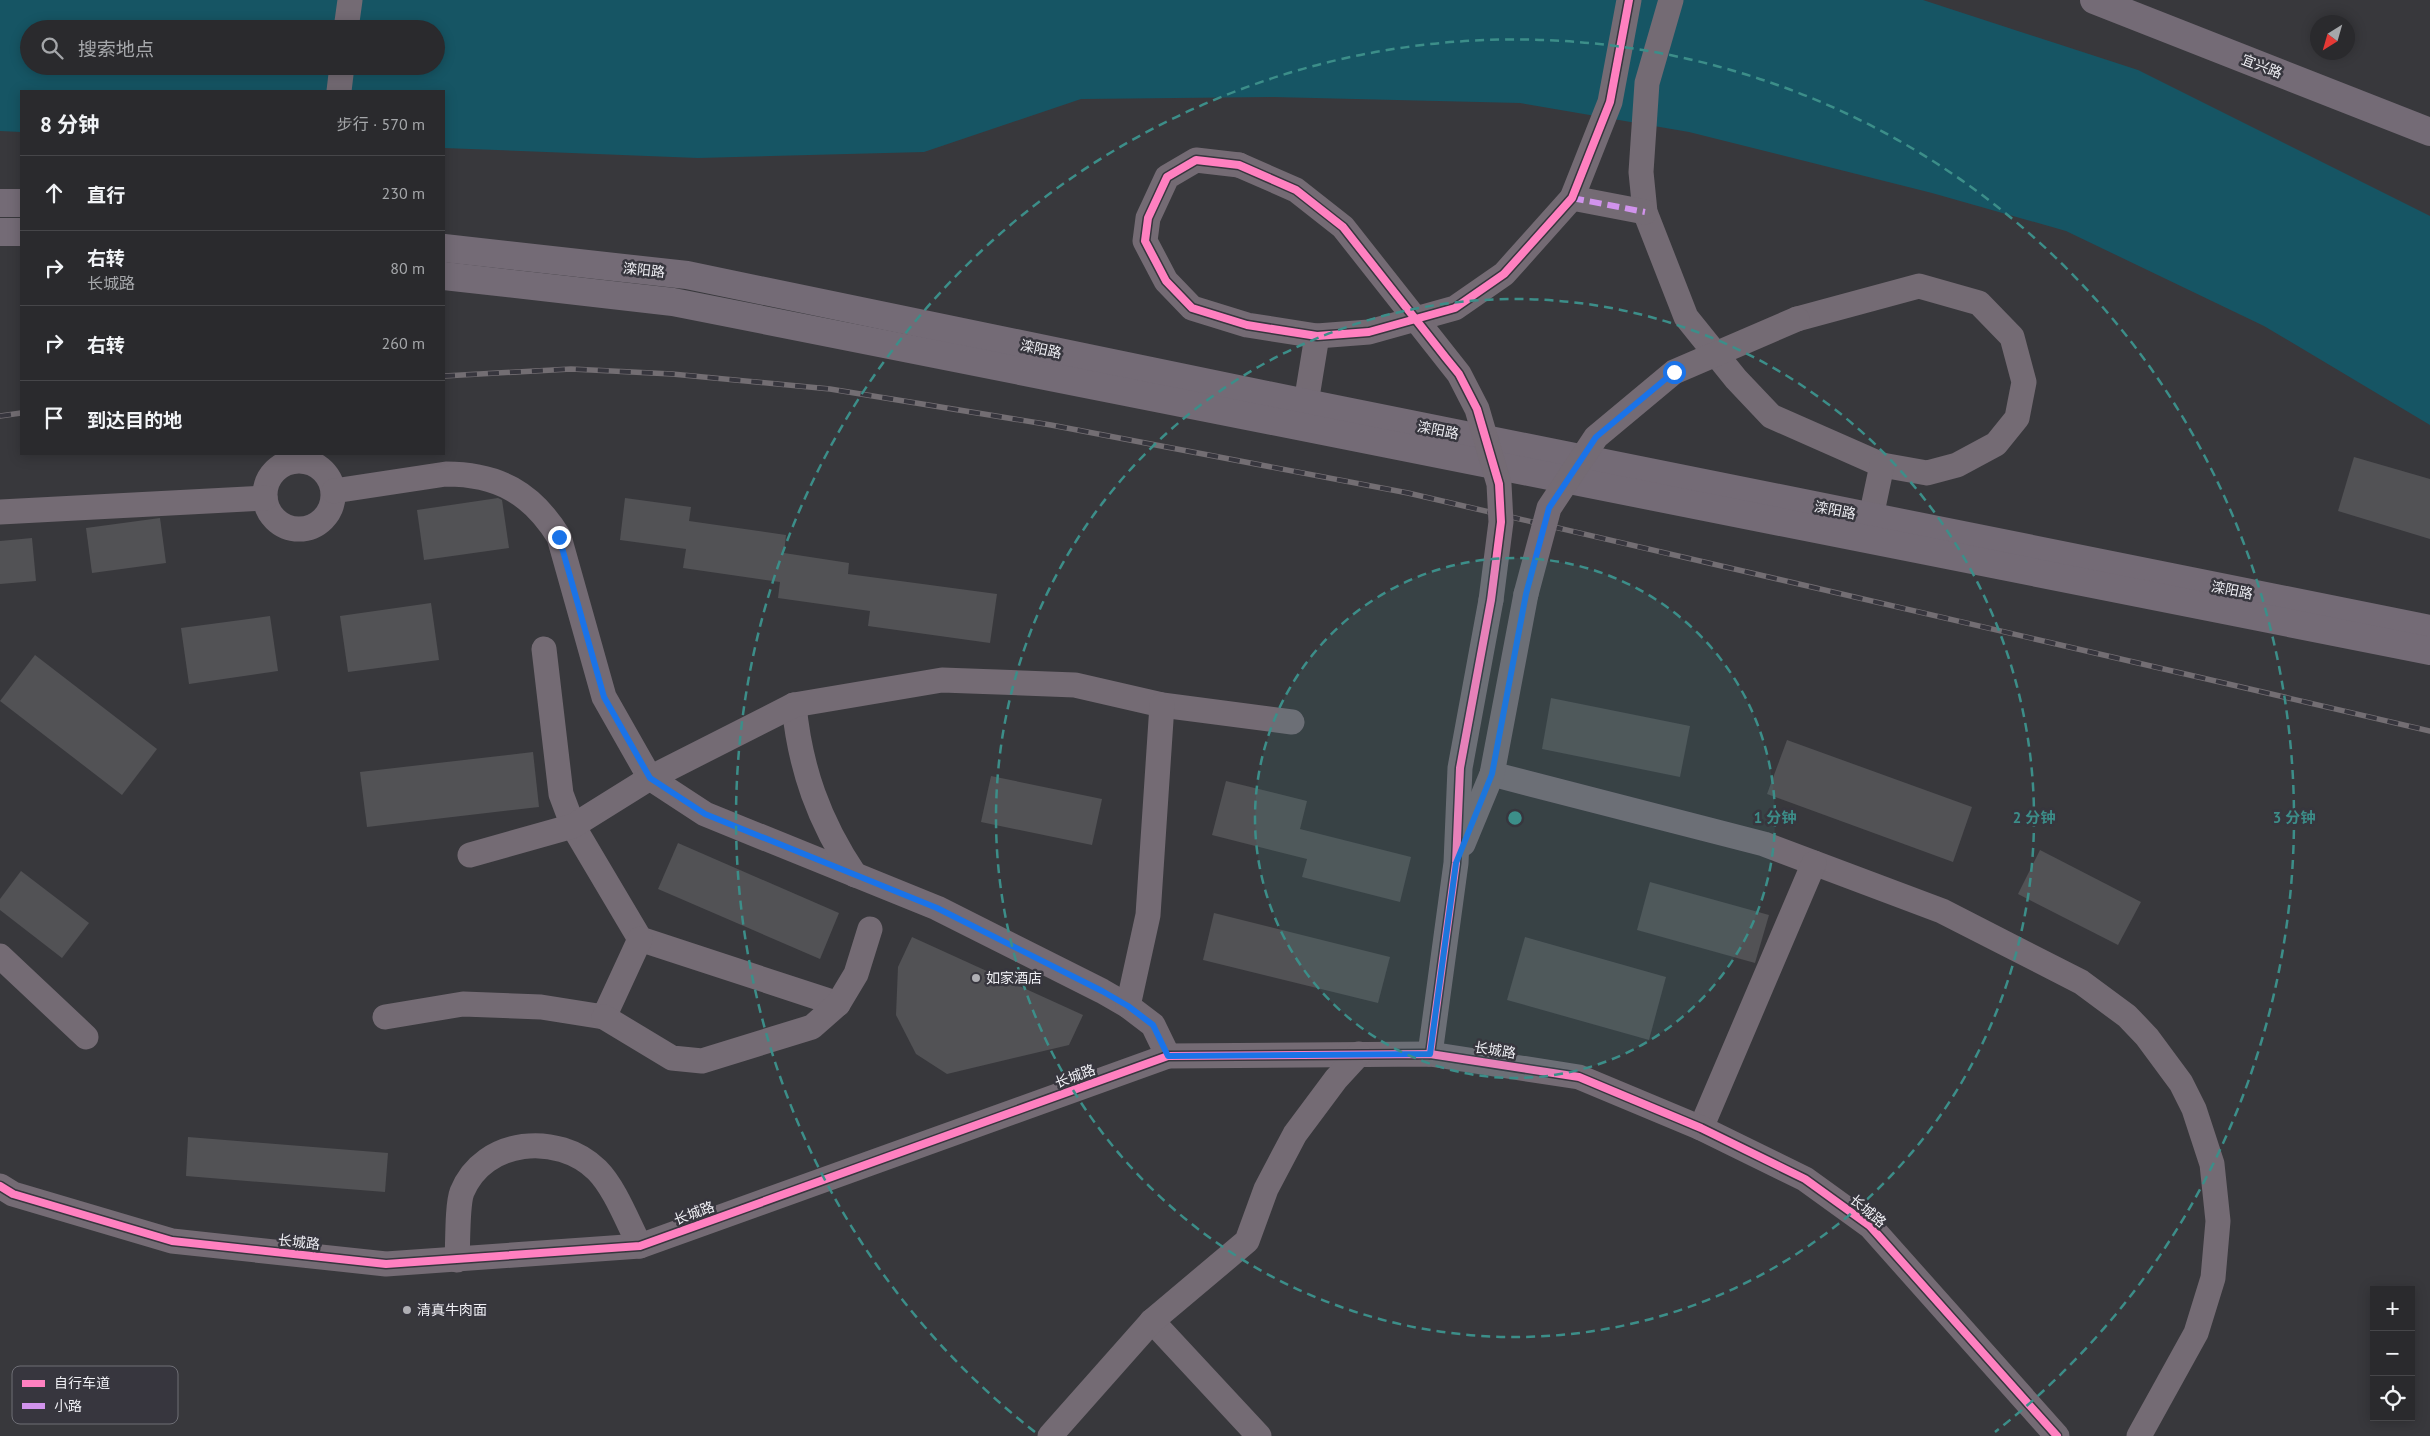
<!DOCTYPE html>
<html lang="zh">
<head>
<meta charset="utf-8">
<style>
	:root { --surface:#2a2a2d; --page:#363639; --text:#f1f3f6; --muted:#a5a7aa; --line:#464649 }
	body { margin:0; font-family:"PT Sans","Noto Sans SC",sans-serif; background:var(--page); color:var(--text) }
	.controls { position:absolute; right:15px; bottom:15px; display:grid; overflow:hidden; border-radius:0px; box-shadow:0 2px 12px #0003 }
	.controls button { width:45px; height:45px; display:grid; place-items:center; padding:0; border:0; border-bottom:1px solid var(--line); background:var(--surface); color:var(--text); font:25px sans-serif }
	.compass { position:absolute; left:2310px; top:15px; width:45px; height:45px; border-radius:50%; background:var(--surface); box-shadow:0 2px 12px #0003; rotate:217deg }
	.stop { position:absolute; width:15px; height:15px; margin:-11px; border:4px solid #1a73e8; border-radius:50%; background:#fff }
	.stop.end { background:#1a73e8; border-color:#fff; box-shadow:0 1px 5px #0008 }
	.list { margin:0; padding:0; list-style:none }
	h2 { display:flex; justify-content:space-between; align-items:center; height:65px; margin:0; padding:0 20px; font-size:21px }
	h2 small { font-size:16px; font-weight:400; color:var(--muted) }
	.list li { display:grid; grid-template-columns:32px 1fr auto; gap:15px; align-items:center; box-sizing:border-box; height:75px; padding:0 20px; border-top:1px solid var(--line) }
	.list b { display:block; font-size:19px; white-space:nowrap }
	.list p { margin:0; font-size:16px; white-space:nowrap; color:var(--muted) }
	.list em { font-size:16px; font-style:normal; color:var(--muted) }
	.icon { flex:none; width:28px; height:28px; fill:none; stroke:currentColor; stroke-width:2; stroke-linecap:round; stroke-linejoin:round }
	.map { position:relative; flex:none; width:2430px; height:1436px; overflow:hidden }
	.search { position:absolute; background:var(--surface); box-shadow:0 2px 12px #0003; left:20px; top:20px; width:425px; height:55px; display:flex; align-items:center; gap:12px; box-sizing:border-box; padding:0 18px; border-radius:28px; color:var(--muted); font-size:19px }
	.panel { position:absolute; background:var(--surface); box-shadow:0 2px 12px #0003; left:20px; top:90px; width:425px; height:365px; border-radius:0px }
	.map>svg:first-child { display:block }
	.water { fill:#165564; fill-rule:evenodd }
	.building { fill:#525255 }
	.lines { fill:none; stroke-linecap:round; stroke-linejoin:round }
	.minor { stroke:#746b74; stroke-width:25 }
	.major { stroke:#746b76; stroke-width:28 }
	.rail-casing { stroke:#736e73; stroke-width:5.5 }
	.rail { stroke:#37363e; stroke-width:4; stroke-dasharray:11; stroke-linecap:butt }
	.minor-bridge { stroke:#746b74; stroke-width:25 }
	.quiet { stroke:#d193ec; stroke-width:6; stroke-dasharray:12 6; stroke-linecap:butt }
	.cycleway-casing { stroke:#37363e; stroke-width:11 }
	.cycleway { stroke:#ff80c0; stroke-width:8 }
	.route { stroke:#1a73e8; stroke-width:6 }
	.ring { fill:none; stroke:#3c8e89; stroke-width:2.5; stroke-dasharray:9 6 }
	.poi-dot { fill:#afafb4; stroke:#37363e; stroke-width:2 }
	.labels { text-anchor:middle; stroke-width:5; stroke-linejoin:round; paint-order:stroke }
	.street-label { font-size:14px; fill:#efeff4; stroke:#37363e }
	.poi-label { font-size:14px; fill:#efeff4; stroke:#37363e; text-anchor:start }
	.key { fill:#37363e; stroke:#6e6e75; stroke-width:1 }
	.key-label { font-size:14px; fill:#efeff4 }
	.centre { fill:#3c8e89; stroke:#37363e; stroke-width:2.5 }
	.ring-label { font-size:15px; text-anchor:middle; font-weight:bold; fill:#3c8e89; stroke:#37363e; stroke-width:5; stroke-linejoin:round; paint-order:stroke }
</style>
</head>
<body>
<div class="map">
<svg width="2430" height="1436" viewBox="0 0 2430 1436">
	<rect width="100%" height="100%" fill="#38383c"/>
	<path class="water" d="M0,0H1923L2138,70L2430,216V425L2264,326L2066,231L1932,193L1689,132L1520,103L1273,97L1081,99L924,152L698,158L444,148V91H21V132L0,131ZM29,29H436V66H29Z"/>
	<g class="building">
		<polygon points="2354,457 2430,479 2430,539 2338,511"/>
		<polygon points="498,498 502,500 509,548 424,560 417,510"/>
		<polygon points="625,498 691,507 689,521 786,535 784,553 849,563 848,574 997,594 990,643 868,626 870,611 778,598 780,582 683,568 686,549 620,540"/>
		<polygon points="160,518 166,563 92,573 86,528"/>
		<polygon points="32,538 36,581 0,584 0,541"/>
		<polygon points="431,603 439,660 348,672 340,616"/>
		<polygon points="270,616 278,671 189,684 181,628"/>
		<polygon points="35,655 157,749 122,795 0,701"/>
		<polygon points="1551,698 1690,726 1680,777 1542,749"/>
		<polygon points="1787,740 1972,807 1953,862 1767,794"/>
		<polygon points="533,752 539,807 367,827 360,772"/>
		<polygon points="991,776 1102,799 1092,845 981,822"/>
		<polygon points="1226,781 1307,801 1300,829 1411,857 1400,902 1302,877 1307,859 1212,835"/>
		<polygon points="678,843 839,913 820,959 658,889"/>
		<polygon points="2040,850 2141,902 2118,945 2018,894"/>
		<polygon points="21,871 89,923 62,958 0,910 0,899"/>
		<polygon points="1650,882 1769,915 1755,963 1637,930"/>
		<polygon points="1214,913 1390,957 1378,1003 1203,960"/>
		<polygon points="912,937 1083,1015 1069,1045 947,1074 916,1054 896,1015 898,967"/>
		<polygon points="1525,937 1666,977 1649,1040 1507,1000"/>
		<polygon points="188,1137 388,1153 385,1192 186,1176"/>
	</g>
	<g class="lines">
		<g class="minor">
			<polyline points="1671,0 1647,83 1641,172 1645,212 1686,317 1736,379 1771,416 1882,465 1927,473 1957,465 1996,444 2017,418 2024,382 2012,337 1979,303 1919,286 1797,319"/>
			<polyline points="346,29 350,0"/>
			<polyline points="339,91 342,66"/>
			<polyline points="1239,165 1196,160 1167,177 1148,218 1145,241 1166,281 1192,308 1247,325 1317,336 1369,332 1455,308 1504,274 1572,198 1610,102 1629,0"/>
			<polyline points="1572,198 1645,212"/>
			<polyline points="1306,403 1317,336"/>
			<circle cx="299" cy="495" r="34"/>
			<path d="M334,491L446,474C498,474 532,493 559,537L604,697L650,778L705,814L937,908L1102,991L1128,1006L1153,1025L1168,1056"/>
			<polyline points="0,512 265,498"/>
			<polyline points="1871,517 1882,465"/>
			<polyline points="544,649 561,794 573,826 640,939 838,1004"/>
			<path d="M794,705C800,768 819,822 855,875"/>
			<polyline points="1492,774 1764,844 1942,911 2081,982 2127,1016 2147,1037 2181,1083 2194,1109 2212,1164 2218,1221 2213,1278 2196,1333 2139,1436"/>
			<polyline points="1463,844 1492,774 1526,594"/>
			<polyline points="470,855 573,826 650,778 794,705 942,680 1075,685 1162,705 1292,722"/>
			<polyline points="0,956 86,1037"/>
			<polyline points="1128,1006 1148,915 1162,705"/>
			<polyline points="385,1017 463,1004 541,1007 604,1017 640,939"/>
			<polyline points="604,1017 672,1058 702,1061 812,1027 838,1004 856,974 870,929"/>
			<polyline points="1430,1054 1456,863 1460,768 1491,600"/>
			<polyline points="1701,1128 1814,863"/>
			<polyline points="0,1186 13,1194 172,1241 386,1264 640,1246 1168,1056 1430,1054 1579,1077 1701,1128 1805,1179 1870,1226 2057,1436"/>
			<path d="M457,1260C458,1244 457,1205 462,1192C484,1138 558,1132 597,1170C615,1188 628,1223 640,1246"/>
			<polyline points="1152,1321 1259,1436"/>
			<polyline points="1050,1436 1152,1321 1247,1241 1266,1189 1295,1134 1336,1079 1359,1054"/>
		</g>
		<g class="major">
			<polyline points="2094,0 2430,132"/>
			<polyline points="0,203 21,203"/>
			<polyline points="0,232 21,232"/>
			<polyline points="444,248 687,275 1306,403 2430,629"/>
			<polyline points="444,276 673,302 2430,651"/>
		</g>
		<defs>
			<g id="rail">
				<polyline points="444,376 571,369 672,374 830,389 1051,425 1408,493 2430,731"/>
				<polyline points="0,416 21,413"/>
			</g>
		</defs>
		<use href="#rail" class="rail-casing"/>
		<use href="#rail" class="rail"/>
		<g class="minor-bridge">
			<polyline points="1239,165 1296,190 1343,227 1459,374 1477,409 1499,484 1501,522 1491,600"/>
			<polyline points="1526,594 1549,508 1596,437 1674,372 1797,319"/>
		</g>
		<polyline class="quiet" points="1572,198 1645,212"/>
		<defs>
			<g id="cycleway">
				<polyline points="1430,1054 1456,863 1460,768 1491,600 1501,522 1499,484 1477,409 1459,374 1446,358 1343,227 1296,190 1239,165 1196,160 1167,177 1148,218 1145,241 1166,281 1192,308 1247,325 1317,336 1369,332 1455,308 1504,274 1572,198 1610,102 1629,0"/>
				<polyline points="0,1186 13,1194 172,1241 386,1264 640,1246 1168,1056 1430,1054 1579,1077 1701,1128 1805,1179 1870,1226 2057,1436"/>
			</g>
		</defs>
		<use href="#cycleway" class="cycleway-casing"/>
		<use href="#cycleway" class="cycleway"/>
	</g>
	<g class="lines">
		<polyline class="route" points="559,537 604,697 650,778 705,814 937,908 1102,991 1128,1006 1153,1025 1168,1056 1430,1054 1456,863 1492,774 1526,594 1549,508 1596,437 1674,372"/>
	</g>
	<circle cx="1515" cy="818" r="260" fill="#3c8e89" fill-opacity=".12"/>
	<g class="ring">
		<circle cx="1515" cy="818" r="260"/>
		<circle cx="1515" cy="818" r="519"/>
		<path d="M1035 1432A779 779 0 1 1 1995 1432"/>
	</g>
	<g class="poi-dot">
		<circle cx="976" cy="978" r="5"/>
		<circle cx="407" cy="1310" r="5"/>
	</g>
	<g class="labels">
		<g class="street-label">
			<text transform="translate(2262 66) rotate(21)" y="5">宜兴路</text>
			<text transform="translate(644 270) rotate(6)" y="5">滦阳路</text>
			<text transform="translate(1041 349) rotate(12)" y="5">滦阳路</text>
			<text transform="translate(1438 430) rotate(11)" y="5">滦阳路</text>
			<text transform="translate(1835 510) rotate(11)" y="5">滦阳路</text>
			<text transform="translate(2232 590) rotate(11)" y="5">滦阳路</text>
			<text transform="translate(1495 1050) rotate(9)" y="5">长城路</text>
			<text transform="translate(1075 1076) rotate(-20)" y="5">长城路</text>
			<text transform="translate(1868 1211) rotate(40)" y="5">长城路</text>
			<text transform="translate(694 1213) rotate(-20)" y="5">长城路</text>
			<text transform="translate(299 1242) rotate(6)" y="5">长城路</text>
		</g>
		<g class="poi-label">
			<text x="986" y="983">如家酒店</text>
			<text x="417" y="1315">清真牛肉面</text>
		</g>
	</g>
	<rect x="12" y="1366" width="166" height="58" rx="8" class="key"/>
	<rect x="22" y="1380" width="23" height="7" fill="#ff80c0"/>
	<rect x="22" y="1403" width="23" height="6" fill="#d193ec"/>
	<g class="key-label">
		<text x="54" y="1388">自行车道</text>
		<text x="54" y="1411">小路</text>
	</g>
	<circle cx="1515" cy="818" r="8" class="centre"/>
	<g class="ring-label">
		<text x="1775" y="823">1 分钟</text>
		<text x="2034" y="823">2 分钟</text>
		<text x="2294" y="823">3 分钟</text>
	</g>
</svg>
<div class="controls">
<button>+</button>
<button>−</button>
<button><svg class="icon" aria-label="locate" viewBox="0 0 24 24"><circle cx="12" cy="12" r="6"/><path d="M12 2v4M12 18v4M2 12h4M18 12h4"/></svg></button>
</div>
<svg class="compass" viewBox="-18 -18 36 36"><path d="M0-13l5 13h-10z" fill="#e53935"/><path d="M0 13l5-13h-10z" fill="#a5a7aa"/></svg>
<div class="stop" style="left:1674px;top:372px"></div>
<div class="stop end" style="left:559px;top:537px"></div>
<div class="search"><svg class="icon" aria-label="search" viewBox="0 0 24 24"><circle cx="10" cy="10" r="6"/><path d="M15 15l6 6"/></svg>搜索地点</div>
<section class="panel">
<h2>8 分钟<small>步行 · 570 m</small></h2>
<ul class="list">
<li><svg class="icon" aria-label="ahead" viewBox="0 0 24 24"><path d="M12 20V5M6 11l6-6 6 6"/></svg><div><b>直行</b></div><em>230 m</em></li>
<li><svg class="icon" aria-label="right" viewBox="0 0 24 24"><path d="M7 20v-9h11M14 6l5 5-5 5"/></svg><div><b>右转</b><p>长城路</p></div><em>80 m</em></li>
<li><svg class="icon" aria-label="right" viewBox="0 0 24 24"><path d="M7 20v-9h11M14 6l5 5-5 5"/></svg><div><b>右转</b></div><em>260 m</em></li>
<li><svg class="icon" aria-label="arrive" viewBox="0 0 24 24"><path d="M6 21V4h12l-3 4 3 4H6"/></svg><div><b>到达目的地</b></div></li>
</ul>
</section>
</div>
</body>
</html>
